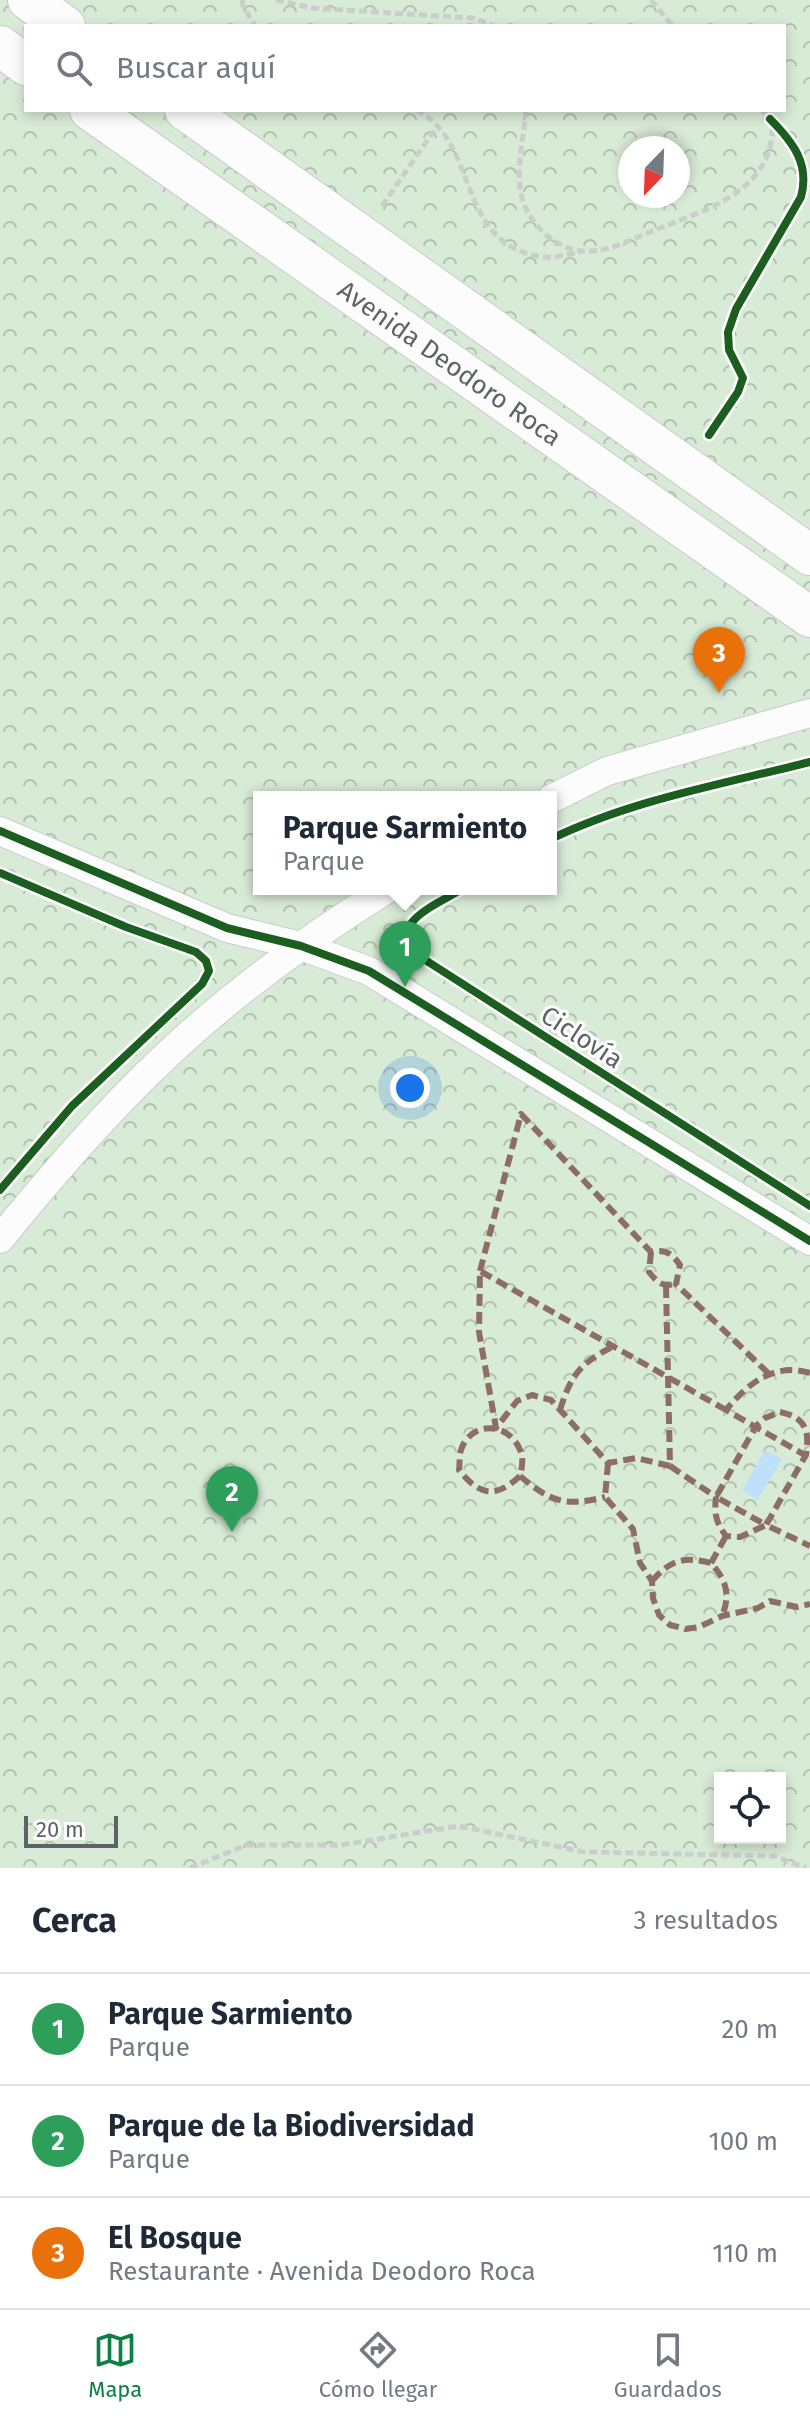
<!DOCTYPE html>
<html lang="es">
<head>
<meta charset="utf-8">
<style>
	:root { --surface:#fff; --page:#f6f6f7; --text:#1f2937; --muted:#747a83; --line:#e0e1e3; --accent:#0b8043 }
	body { margin:0; font-family:"Fira Sans",sans-serif; background:var(--page); color:var(--text) }
	.controls { position:absolute; right:24px; bottom:24px; display:grid; overflow:hidden; border-radius:0px; box-shadow:0 4px 12px #0003 }
	.controls button { width:72px; height:72px; display:grid; place-items:center; padding:0; border:0; border-bottom:2px solid var(--line); background:var(--surface); color:var(--text); font:40px sans-serif }
	.compass { position:absolute; left:618px; top:136px; width:72px; height:72px; border-radius:50%; background:var(--surface); box-shadow:0 4px 12px #0003; rotate:203deg }
	.scale { position:absolute; left:24px; bottom:20px; width:94px; box-sizing:border-box; padding-left:8px; border:4px solid #5f6368; border-top:0; font-size:22px; line-height:28px; white-space:nowrap; color:#5f6368; -webkit-text-stroke:6px #fff; paint-order:stroke }
	.you { position:absolute; left:410px; top:1088px; width:28px; height:28px; margin:-20px; border:6px solid #fff; border-radius:50%; background:#1a73e8; box-shadow:0 0 0 12px #1a73e833 }
	.badge { display:grid; place-items:center; width:52px; height:52px; border-radius:50%; background:var(--accent); color:#fff; font-size:26px; font-weight:700 }
	.pin { position:absolute; translate:-50% -66px; filter:drop-shadow(0 2px 4px #0008) }
	.pin::after { content:''; position:absolute; top:42px; width:28px; height:24px; background:inherit; clip-path:polygon(0 0,100% 0,50% 100%) }
	.popup { position:absolute; left:253px; top:791px; width:304px; height:104px; box-sizing:border-box; display:grid; place-content:center; border-radius:0px; background:var(--surface); filter:drop-shadow(0 2px 6px #0005); font-size:26px; white-space:nowrap; color:var(--muted) }
	.popup b { font-size:30px; color:var(--text) }
	.popup::after { content:''; position:absolute; left:50%; top:100%; margin-left:-16px; border:16px solid transparent; border-top-color:var(--surface) }
	.list { margin:0; padding:0; list-style:none }
	h2 { display:flex; justify-content:space-between; align-items:center; height:104px; margin:0; padding:0 32px; font-size:34px }
	h2 small { font-size:26px; font-weight:400; color:var(--muted) }
	.list li { display:grid; grid-template-columns:52px 1fr auto; gap:24px; align-items:center; box-sizing:border-box; height:112px; padding:0 32px; border-top:2px solid var(--line) }
	.list b { display:block; font-size:30px; white-space:nowrap }
	.list p { margin:0; font-size:26px; white-space:nowrap; color:var(--muted) }
	.list em { font-size:26px; font-style:normal; color:var(--muted) }
	.icon { flex:none; width:44px; height:44px; fill:none; stroke:currentColor; stroke-width:2; stroke-linecap:round; stroke-linejoin:round }
	.map { position:relative; flex:none; width:810px; height:1868px; overflow:hidden }
	.search { position:absolute; background:var(--surface); box-shadow:0 4px 12px #0003; left:24px; right:24px; top:24px; height:88px; display:flex; align-items:center; gap:20px; box-sizing:border-box; padding:0 28px; border-radius:0px; color:var(--muted); font-size:30px }
	.sheet { height:440px; background:var(--surface) }
	nav { display:flex; justify-content:space-around; align-items:center; box-sizing:border-box; height:112px; border-top:2px solid var(--line); background:var(--surface); font-size:22px; color:var(--muted) }
	nav a { display:grid; justify-items:center; gap:4px }
	nav .on { color:var(--accent) }
	.map>svg:first-child { display:block }
	.park { fill:url(#park-crowns); fill-rule:evenodd }
	.water { fill:#bfe0f9 }
	.lines { fill:none; stroke-linecap:round; stroke-linejoin:round }
	.minor-casing { stroke:#cbcccc; stroke-width:30 }
	.secondary-casing { stroke:#cacacb; stroke-width:42 }
	.path { stroke:#cacfcc; stroke-width:5; stroke-dasharray:8 4; stroke-linecap:butt }
	.minor { stroke:#fdfcfc; stroke-width:28 }
	.secondary { stroke:#fdfcfc; stroke-width:40 }
	.quiet { stroke:#8d6e63; stroke-width:6; stroke-dasharray:12 6; stroke-linecap:butt }
	.cycleway-casing { stroke:#fff; stroke-width:13 }
	.cycleway { stroke:#1b5e20; stroke-width:8 }
	.labels { text-anchor:middle; stroke-width:6; stroke-linejoin:round; paint-order:stroke }
	.street-label { font-size:26px; fill:#5f6368; stroke:#fff }
</style>
</head>
<body>
<div class="map">
<svg width="810" height="1868" viewBox="0 0 810 1868">
	<defs>
		<pattern id="park-crowns" width="20" height="18" patternUnits="userSpaceOnUse" patternTransform="scale(2)"><rect width="20" height="18" fill="#d8ebd6"/><path d="M2 6a3 3 0 1 1 6 0M12 15a3 3 0 1 1 6 0" fill="none" stroke="#b2c2b1"/></pattern>
	</defs>
	<rect width="100%" height="100%" fill="#efeeea"/>
	<path class="park" d="M0,0H810V1868H0ZM26,26H784V110H26ZM630,148H678V196H630ZM259,797H551V889H259ZM720,1778H780V1838H720Z"/>
	<polygon class="water" points="765,1450 782,1459 758,1500 742,1490"/>
	<g class="lines">
		<defs>
			<g id="minor">
				<polyline points="551,799 607,771 810,713"/>
				<polyline points="0,831 227,928 301,946 369,971 810,1241"/>
				<path d="M0,1239C53,1174 107,1111 168,1054C235,991 310,937 387,889"/>
			</g>
			<g id="secondary">
				<polyline points="28,0 65,26"/>
				<polyline points="0,46 26,65"/>
				<path id="s1" d="M90,110L810,617"/>
				<polyline points="185,110 810,555"/>
			</g>
		</defs>
		<use href="#minor" class="minor-casing"/>
		<use href="#secondary" class="secondary-casing"/>
		<g class="path">
			<polyline points="242,0 243,6 255,26"/>
			<polyline points="276,0 312,8 473,18 495,26"/>
			<polyline points="651,0 673,26"/>
			<path d="M416,110C481,142 454,246 544,257C555,258 569,254 581,252"/>
			<path d="M526,110C524,138 514,174 523,201C532,227 557,251 586,251C610,252 634,238 655,230C699,212 761,196 771,142C774,128 772,121 762,110"/>
			<polyline points="382,206 438,125"/>
			<polyline points="190,1868 246,1845 341,1845 459,1826 584,1852 774,1856 806,1868"/>
		</g>
		<use href="#minor" class="minor"/>
		<use href="#secondary" class="secondary"/>
		<g class="quiet">
			<path d="M651,1252L649,1272C657,1282 662,1287 674,1284"/>
			<path d="M480,1271L521,1114L651,1252C665,1249 672,1253 680,1265L676,1284L769,1374"/>
			<polyline points="666,1286 670,1466 636,1458 608,1463 551,1400 532,1395 517,1401 496,1428 479,1332 480,1271 726,1410"/>
			<path d="M810,1373C775,1362 748,1383 726,1410L810,1458"/>
			<path d="M560,1410C571,1375 580,1363 614,1346"/>
			<path d="M780,1412C805,1417 810,1430 806,1455L766,1525L716,1497L756,1426L765,1418Z"/>
			<polyline points="608,1463 605,1497 633,1529 640,1563 652,1581 653,1598 659,1615 670,1625 686,1629 699,1627 722,1616 758,1608 770,1601 797,1607 810,1604"/>
			<path d="M670,1466L716,1497C714,1514 716,1523 726,1536L740,1537L766,1525L810,1546"/>
			<path d="M520,1476C495,1499 480,1496 459,1470C460,1464 459,1455 461,1450C471,1420 509,1422 520,1450C524,1457 522,1468 520,1476C551,1502 565,1507 605,1497"/>
			<polyline points="711,1563 726,1536"/>
			<path d="M652,1581C670,1560 684,1556 711,1563C726,1580 731,1594 722,1616"/>
		</g>
		<defs>
			<g id="cycleway">
				<path d="M709,435L738,392L743,378L729,350L728,332L736,309L801,197C810,164 793,142 770,119"/>
				<polyline points="0,831 227,928 301,946 369,971 810,1241"/>
				<path d="M551,839C632,800 723,784 810,762"/>
				<polyline points="0,873 126,927 196,952 206,961 209,971 202,984 72,1106 0,1190"/>
				<path d="M462,889C437,905 383,924 419,956L810,1206"/>
			</g>
		</defs>
		<use href="#cycleway" class="cycleway-casing"/>
		<use href="#cycleway" class="cycleway"/>
	</g>
	<g class="labels">
		<g class="street-label">
			<text dy="9" stroke="none"><textPath href="#s1" startOffset="440">Avenida Deodoro Roca</textPath></text>
			<text transform="translate(582 1037) rotate(33)" y="9">Ciclovía</text>
		</g>
	</g>
</svg>
<div class="controls">
<button><svg class="icon" aria-label="locate" viewBox="0 0 24 24"><circle cx="12" cy="12" r="6"/><path d="M12 2v4M12 18v4M2 12h4M18 12h4"/></svg></button>
</div>
<svg class="compass" viewBox="-18 -18 36 36"><path d="M0-13l5 13h-10z" fill="#e53935"/><path d="M0 13l5-13h-10z" fill="#747a83"/></svg>
<div class="scale">20 m</div>
<div class="you"></div>
<div class="pin badge" style="left:405px;top:987px;background:#2e9e5b">1</div>
<div class="popup"><b>Parque Sarmiento</b>Parque</div>
<div class="pin badge" style="left:232px;top:1532px;background:#2e9e5b">2</div>
<div class="pin badge" style="left:719px;top:693px;background:#e8710a">3</div>
<div class="search"><svg class="icon" aria-label="search" viewBox="0 0 24 24"><circle cx="10" cy="10" r="6"/><path d="M15 15l6 6"/></svg>Buscar aquí</div>
</div>
<section class="sheet">
<h2>Cerca<small>3 resultados</small></h2>
<ul class="list">
<li><span class="badge" style="background:#2e9e5b">1</span><div><b>Parque Sarmiento</b><p>Parque</p></div><em>20 m</em></li>
<li><span class="badge" style="background:#2e9e5b">2</span><div><b>Parque de la Biodiversidad</b><p>Parque</p></div><em>100 m</em></li>
<li><span class="badge" style="background:#e8710a">3</span><div><b>El Bosque</b><p>Restaurante · Avenida Deodoro Roca</p></div><em>110 m</em></li>
</ul>
</section>
<nav>
<a class="on"><svg class="icon" aria-label="map" viewBox="0 0 24 24"><path d="M3 6l6-2 6 2 6-2v14l-6 2-6-2-6 2zM9 4v14M15 6v14"/></svg>Mapa</a>
<a><svg class="icon" aria-label="directions" viewBox="0 0 24 24"><path d="M12 3l9 9-9 9-9-9zM9 14v-3h6M13 9l2 2-2 2"/></svg>Cómo llegar</a>
<a><svg class="icon" aria-label="saved" viewBox="0 0 24 24"><path d="M7 4h10v16l-5-4-5 4z"/></svg>Guardados</a>
</nav>
</body>
</html>
